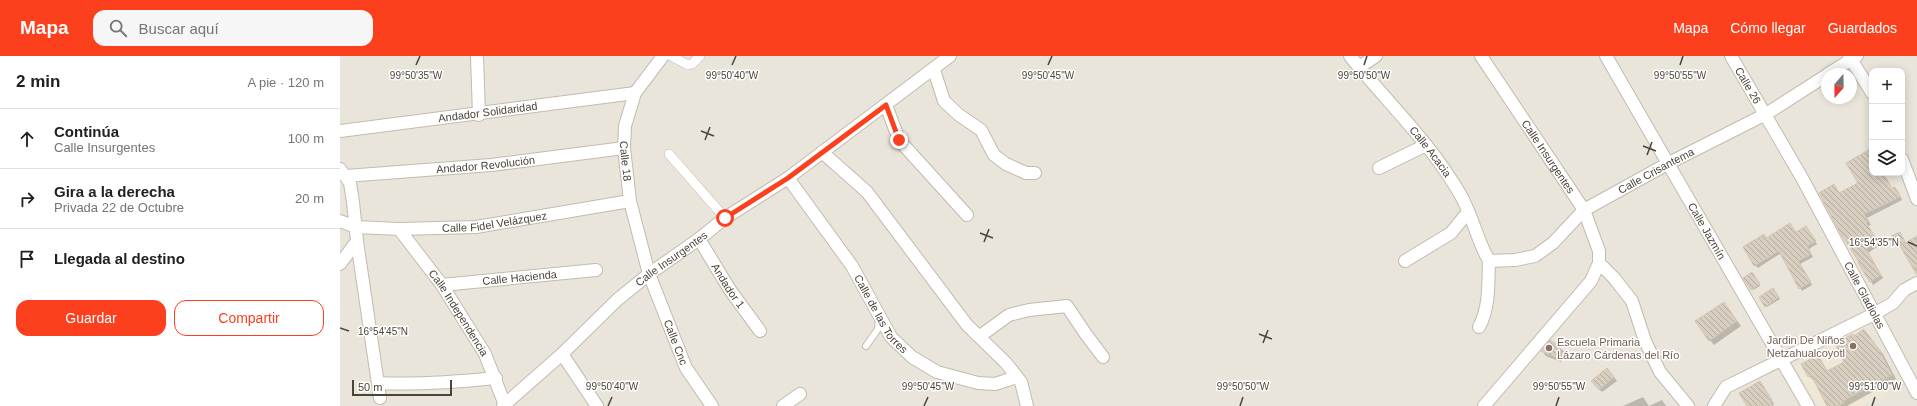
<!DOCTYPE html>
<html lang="es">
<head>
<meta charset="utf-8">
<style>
	:root { --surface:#fff; --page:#f6f6f6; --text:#202124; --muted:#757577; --line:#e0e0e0; --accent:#fc3f1d }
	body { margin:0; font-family:Arial,sans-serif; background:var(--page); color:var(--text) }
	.controls { position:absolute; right:12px; top:12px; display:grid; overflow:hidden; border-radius:8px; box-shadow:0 2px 10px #0003 }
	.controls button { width:36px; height:36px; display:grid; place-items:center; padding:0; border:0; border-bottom:1px solid var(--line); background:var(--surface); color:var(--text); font:20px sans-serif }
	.compass { position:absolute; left:1481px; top:12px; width:36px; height:36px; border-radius:50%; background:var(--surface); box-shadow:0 2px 10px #0003; rotate:200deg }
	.scale { position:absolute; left:12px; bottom:10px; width:100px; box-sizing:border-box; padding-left:4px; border:2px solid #4b4439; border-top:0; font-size:11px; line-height:14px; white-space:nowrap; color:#4b4439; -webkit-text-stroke:3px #fff; paint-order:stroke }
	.stop { position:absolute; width:12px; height:12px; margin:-9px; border:3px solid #fc3f1d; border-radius:50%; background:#fff }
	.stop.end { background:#fc3f1d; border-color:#fff; box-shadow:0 1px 4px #0008 }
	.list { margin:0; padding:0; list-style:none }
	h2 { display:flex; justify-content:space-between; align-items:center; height:52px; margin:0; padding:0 16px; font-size:17px }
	h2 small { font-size:13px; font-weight:400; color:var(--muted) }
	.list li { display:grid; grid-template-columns:26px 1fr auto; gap:12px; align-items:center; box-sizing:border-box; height:60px; padding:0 16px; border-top:1px solid var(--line) }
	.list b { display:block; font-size:15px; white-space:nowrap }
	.list p { margin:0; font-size:13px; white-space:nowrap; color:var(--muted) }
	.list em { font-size:13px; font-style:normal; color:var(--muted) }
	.actions { display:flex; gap:8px; padding:12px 16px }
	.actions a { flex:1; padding:9px 0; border:1px solid var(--accent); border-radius:12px; text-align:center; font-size:14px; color:var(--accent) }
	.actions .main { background:var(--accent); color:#fff }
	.icon { flex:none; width:22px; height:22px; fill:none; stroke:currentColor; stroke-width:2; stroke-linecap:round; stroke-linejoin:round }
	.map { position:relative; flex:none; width:1577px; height:350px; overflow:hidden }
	header { display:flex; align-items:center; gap:24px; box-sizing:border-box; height:56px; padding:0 20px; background:var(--accent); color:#fff }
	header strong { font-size:19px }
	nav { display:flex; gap:22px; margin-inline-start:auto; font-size:14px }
	.search { width:280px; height:36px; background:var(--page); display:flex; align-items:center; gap:10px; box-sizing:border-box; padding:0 14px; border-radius:12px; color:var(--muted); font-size:15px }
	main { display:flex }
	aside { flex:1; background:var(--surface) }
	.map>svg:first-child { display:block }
	.residential { fill:#eae5da; fill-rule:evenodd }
	.education { fill:#efe8d6 }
	.shadow { fill:#0003 }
	.building { fill:url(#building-back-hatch); stroke:#d3c7b4 }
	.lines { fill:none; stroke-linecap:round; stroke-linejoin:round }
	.service-casing { stroke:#c2bbae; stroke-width:8 }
	.pedestrian-casing { stroke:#c2bbae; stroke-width:10 }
	.minor-casing { stroke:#c2bbae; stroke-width:14 }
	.service { stroke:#fff; stroke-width:6 }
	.pedestrian { stroke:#fff; stroke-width:9 }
	.minor { stroke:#fff; stroke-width:12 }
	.route { stroke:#fc3f1d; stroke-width:5 }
	.ticks { fill:none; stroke:#4b4439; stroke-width:1.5 }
	.education-dot { fill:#8d6e63; stroke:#fff; stroke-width:1.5 }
	.labels { text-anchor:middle; stroke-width:3; stroke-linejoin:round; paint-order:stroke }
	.street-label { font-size:11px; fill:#4b4439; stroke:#fff }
	.education-label { font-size:11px; fill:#785e54; stroke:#fff; text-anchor:end }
	.ticks-label { font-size:10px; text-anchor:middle; fill:#4b4439; stroke:#fff; stroke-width:3; stroke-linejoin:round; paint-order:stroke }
</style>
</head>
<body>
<header>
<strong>Mapa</strong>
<div class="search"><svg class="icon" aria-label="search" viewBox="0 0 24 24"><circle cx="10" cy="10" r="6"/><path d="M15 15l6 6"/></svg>Buscar aquí</div>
<nav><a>Mapa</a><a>Cómo llegar</a><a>Guardados</a></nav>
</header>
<main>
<aside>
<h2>2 min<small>A pie · 120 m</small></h2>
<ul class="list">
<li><svg class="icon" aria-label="ahead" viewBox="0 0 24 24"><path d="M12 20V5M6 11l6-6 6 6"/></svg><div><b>Continúa</b><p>Calle Insurgentes</p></div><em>100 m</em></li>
<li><svg class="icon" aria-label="right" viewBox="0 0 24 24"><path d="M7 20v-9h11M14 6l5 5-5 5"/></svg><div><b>Gira a la derecha</b><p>Privada 22 de Octubre</p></div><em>20 m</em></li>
<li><svg class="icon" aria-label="arrive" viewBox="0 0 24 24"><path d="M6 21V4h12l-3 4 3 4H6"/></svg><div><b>Llegada al destino</b></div></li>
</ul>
<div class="actions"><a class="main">Guardar</a><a>Compartir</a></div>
</aside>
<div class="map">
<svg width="1577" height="350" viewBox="0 0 1577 350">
	<defs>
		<pattern id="building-back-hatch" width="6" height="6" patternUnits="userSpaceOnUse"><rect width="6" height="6" fill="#d8cfc1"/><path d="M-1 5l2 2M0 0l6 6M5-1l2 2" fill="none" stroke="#b1aa9e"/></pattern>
	</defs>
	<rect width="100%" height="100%" fill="#f6f3ec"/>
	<path class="residential" d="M0,0H1577V350H0ZM1532,15H1562V117H1532ZM1487,18H1511V42H1487Z"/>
	<polygon class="education" points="1525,268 1559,330 1523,350 1479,350 1454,311"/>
	<g class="shadow">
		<polygon points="1532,93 1532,117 1543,117 1552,133 1555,132 1558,135 1562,144 1527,162 1531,169 1528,170 1540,189 1528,197 1543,222 1533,229 1520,206 1494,129 1500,138 1519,127"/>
		<polygon points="1450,169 1456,177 1466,171 1477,188 1469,193 1473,201 1460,208 1472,229 1462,235 1441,197 1418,212 1415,209 1424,179 1427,183"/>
		<polygon points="1561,178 1566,188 1577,181 1577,208 1561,190 1558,191 1557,190"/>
		<polygon points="1414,219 1420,230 1413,234 1411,233"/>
		<polygon points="1434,234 1440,243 1427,251 1426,250"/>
		<polygon points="1384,247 1401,270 1374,289 1370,284"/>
		<polygon points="1528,279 1543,298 1556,323 1507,350 1488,350 1475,324 1473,324 1469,320 1478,300 1488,316 1506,306 1514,281"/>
		<polygon points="1210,285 1225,296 1221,306 1206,300 1202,295"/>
		<polygon points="1270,316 1277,325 1262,336 1259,333"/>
		<polygon points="1422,329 1434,348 1433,350 1408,350"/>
		<polygon points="1303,341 1309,350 1322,344 1326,350 1283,350"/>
	</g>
	<g class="building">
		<polygon points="1532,92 1532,117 1543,117 1552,132 1555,131 1560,141 1524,158 1528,165 1526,167 1538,185 1526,193 1541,219 1530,226 1518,207 1519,206 1502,180 1479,137 1494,128 1499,137 1518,127 1506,107"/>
		<polygon points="1450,167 1456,176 1466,170 1476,185 1467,190 1471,198 1458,205 1471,226 1459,233 1439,195 1414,210 1403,191 1424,178 1426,182"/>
		<polygon points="1560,176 1565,186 1556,191 1551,180"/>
		<polygon points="1577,180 1577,219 1560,190"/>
		<polygon points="1412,216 1420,228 1411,234 1403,222"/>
		<polygon points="1433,232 1439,241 1425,251 1419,241"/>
		<polygon points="1384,246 1397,265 1369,285 1355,265"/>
		<polygon points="1524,273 1538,292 1552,319 1503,345 1504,347 1497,350 1487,350 1471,319 1468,321 1461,308 1478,299 1487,315 1504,306 1495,287 1513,278 1514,280"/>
		<polygon points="1210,284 1221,291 1217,302 1201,295"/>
		<polygon points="1267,312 1274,321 1259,334 1251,325"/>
		<polygon points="1420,325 1432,344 1430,345 1433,350 1407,350 1399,337"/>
	</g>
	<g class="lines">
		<defs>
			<polyline id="service" points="526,290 538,273 539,263"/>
			<g id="pedestrian">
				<polyline points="331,0 348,9 352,8 360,0"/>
				<polyline points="329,98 385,162"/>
			</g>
			<g id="minor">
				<polyline points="137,0 139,59"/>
				<path id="s1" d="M323,0L295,37L285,70L284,92L290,145L309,218L346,312L372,350"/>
				<path id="s2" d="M1010,0C1047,46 1090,86 1120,138C1132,158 1137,184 1149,205"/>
				<path id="s3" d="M1141,0L1244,154L1259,195V207L1251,225L1144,350"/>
				<path id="s4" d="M1266,0L1468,350"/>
				<path id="s5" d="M1391,0L1462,122L1577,337"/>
				<polyline points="1509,0 1532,37"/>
				<polyline points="1019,11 1036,0"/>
				<polyline points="594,14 604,45 619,59 641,74 654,99 666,108 686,117 695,117"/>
				<polyline points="1488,18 1517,0"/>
				<polyline points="546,49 559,84 627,159"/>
				<path id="s6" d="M0,75L295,37"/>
				<polyline points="482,96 527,136 627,269 666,307 681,326 687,350"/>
				<polyline points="1562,103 1577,143"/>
				<polyline points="1039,112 1086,89"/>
				<polyline points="0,113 10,127 13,146 17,185 40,342"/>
				<path id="s7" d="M6,120L151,109L284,92"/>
				<path id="s8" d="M448,122L512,210L551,281L572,301L597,316L638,327L655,328L677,321"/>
				<path id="s9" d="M0,165L16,171L59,173L136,171L290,145"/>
				<path id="s10" d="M59,173L102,229L145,298L165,349"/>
				<path id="s11" d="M359,183L390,234L420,275"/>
				<polyline points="1065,205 1111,177 1128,156"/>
				<path id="s12" d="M1149,205L1175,204L1195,200L1213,187L1244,154L1329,107L1426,58L1487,19"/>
				<polyline points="1259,207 1274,222 1292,245 1305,285 1320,316 1348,350"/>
				<polyline points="0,208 17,185"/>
				<path id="s13" d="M102,229L256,214"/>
				<path d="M1139,271C1150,251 1148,227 1149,205"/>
				<polyline points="640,280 669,259 689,254 727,250 745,277 763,301"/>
				<polyline points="222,298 257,350"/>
				<path d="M38,327C78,329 116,326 156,322"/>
				<path id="s14" d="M163,350L222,298L277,244L309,218L359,183L385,162L448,122L610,0"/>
				<polyline points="443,350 460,338"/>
				<polyline points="1374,350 1386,331 1534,258 1553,247 1564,234 1577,227"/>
			</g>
		</defs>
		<use href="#service" class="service-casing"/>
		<use href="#pedestrian" class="pedestrian-casing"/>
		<use href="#minor" class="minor-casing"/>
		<use href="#service" class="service"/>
		<use href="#pedestrian" class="pedestrian"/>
		<use href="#minor" class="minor"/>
	</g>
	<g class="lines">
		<polyline class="route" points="385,162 448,122 546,49 559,84"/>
	</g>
	<path class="ticks" d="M76,9L80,0M392,9L396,0M708,9L712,0M1024,9L1027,0M1340,9L1343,0M361,75L374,80M365,84L370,71M1303,90L1316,95M1307,99L1312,86M640,177L653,182M644,186L649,173M1568,186L1577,190M0,272L9,275M919,278L932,283M923,287L928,274M268,350L272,341M584,350L588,341M900,350L903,341M1216,350L1219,341M1532,350L1535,341"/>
	<g class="education-dot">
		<circle cx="1513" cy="290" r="4"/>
		<circle cx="1209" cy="292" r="4"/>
	</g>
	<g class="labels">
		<g class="street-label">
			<text dy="4" stroke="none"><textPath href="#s5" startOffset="34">Calle 26</textPath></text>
			<text dy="4" stroke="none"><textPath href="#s6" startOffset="149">Andador Solidaridad</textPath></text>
			<text dy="4" stroke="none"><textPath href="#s2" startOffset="125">Calle Acacia</textPath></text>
			<text dy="4" stroke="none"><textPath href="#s3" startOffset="121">Calle Insurgentes</textPath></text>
			<text dy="4" stroke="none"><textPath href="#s1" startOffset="116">Calle 18</textPath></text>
			<text dy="4" stroke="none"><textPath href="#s7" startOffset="140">Andador Revolución</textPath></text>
			<text dy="4" stroke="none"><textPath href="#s12" startOffset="196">Calle Crisantema</textPath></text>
			<text dy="4" stroke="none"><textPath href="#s9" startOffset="156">Calle Fidel Velázquez</textPath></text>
			<text dy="4" stroke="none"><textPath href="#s4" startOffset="202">Calle Jazmín</textPath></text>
			<text dy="4" stroke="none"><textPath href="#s14" startOffset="224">Calle Insurgentes</textPath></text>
			<text dy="4" stroke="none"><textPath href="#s13" startOffset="78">Calle Hacienda</textPath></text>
			<text dy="4" stroke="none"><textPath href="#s11" startOffset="55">Andador 1</textPath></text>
			<text dy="4" stroke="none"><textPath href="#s5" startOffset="274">Calle Gladiolas</textPath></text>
			<text dy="4" stroke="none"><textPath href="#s8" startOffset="165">Calle de las Torres</textPath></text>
			<text dy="4" stroke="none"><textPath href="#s10" startOffset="103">Calle Independencia</textPath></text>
			<text dy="4" stroke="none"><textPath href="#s1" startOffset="305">Calle Cnc</textPath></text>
		</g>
		<g class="education-label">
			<text x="1505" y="288">Jardin De Niños<tspan x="1505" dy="13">Netzahualcoyotl</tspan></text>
			<text x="1217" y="290" text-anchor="start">Escuela Primaria<tspan x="1217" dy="13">Lázaro Cárdenas del Río</tspan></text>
		</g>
	</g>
	<g class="ticks-label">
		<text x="708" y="23">99°50'45"W</text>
		<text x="1340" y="23">99°50'55"W</text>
		<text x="76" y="23">99°50'35"W</text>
		<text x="392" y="23">99°50'40"W</text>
		<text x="1024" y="23">99°50'50"W</text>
		<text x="1534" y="190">16°54'35"N</text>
		<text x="43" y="279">16°54'45"N</text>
		<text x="272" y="334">99°50'40"W</text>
		<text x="588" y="334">99°50'45"W</text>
		<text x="903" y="334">99°50'50"W</text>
		<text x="1219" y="334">99°50'55"W</text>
		<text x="1535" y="334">99°51'00"W</text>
	</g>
</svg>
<div class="controls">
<button>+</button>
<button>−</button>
<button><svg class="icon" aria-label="layers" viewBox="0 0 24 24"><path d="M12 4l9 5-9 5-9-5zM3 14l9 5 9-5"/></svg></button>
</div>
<svg class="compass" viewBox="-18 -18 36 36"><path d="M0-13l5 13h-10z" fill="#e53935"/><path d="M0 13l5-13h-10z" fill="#757577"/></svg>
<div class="scale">50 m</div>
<div class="stop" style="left:385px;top:162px"></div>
<div class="stop end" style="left:559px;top:84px"></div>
</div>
</main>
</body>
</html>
